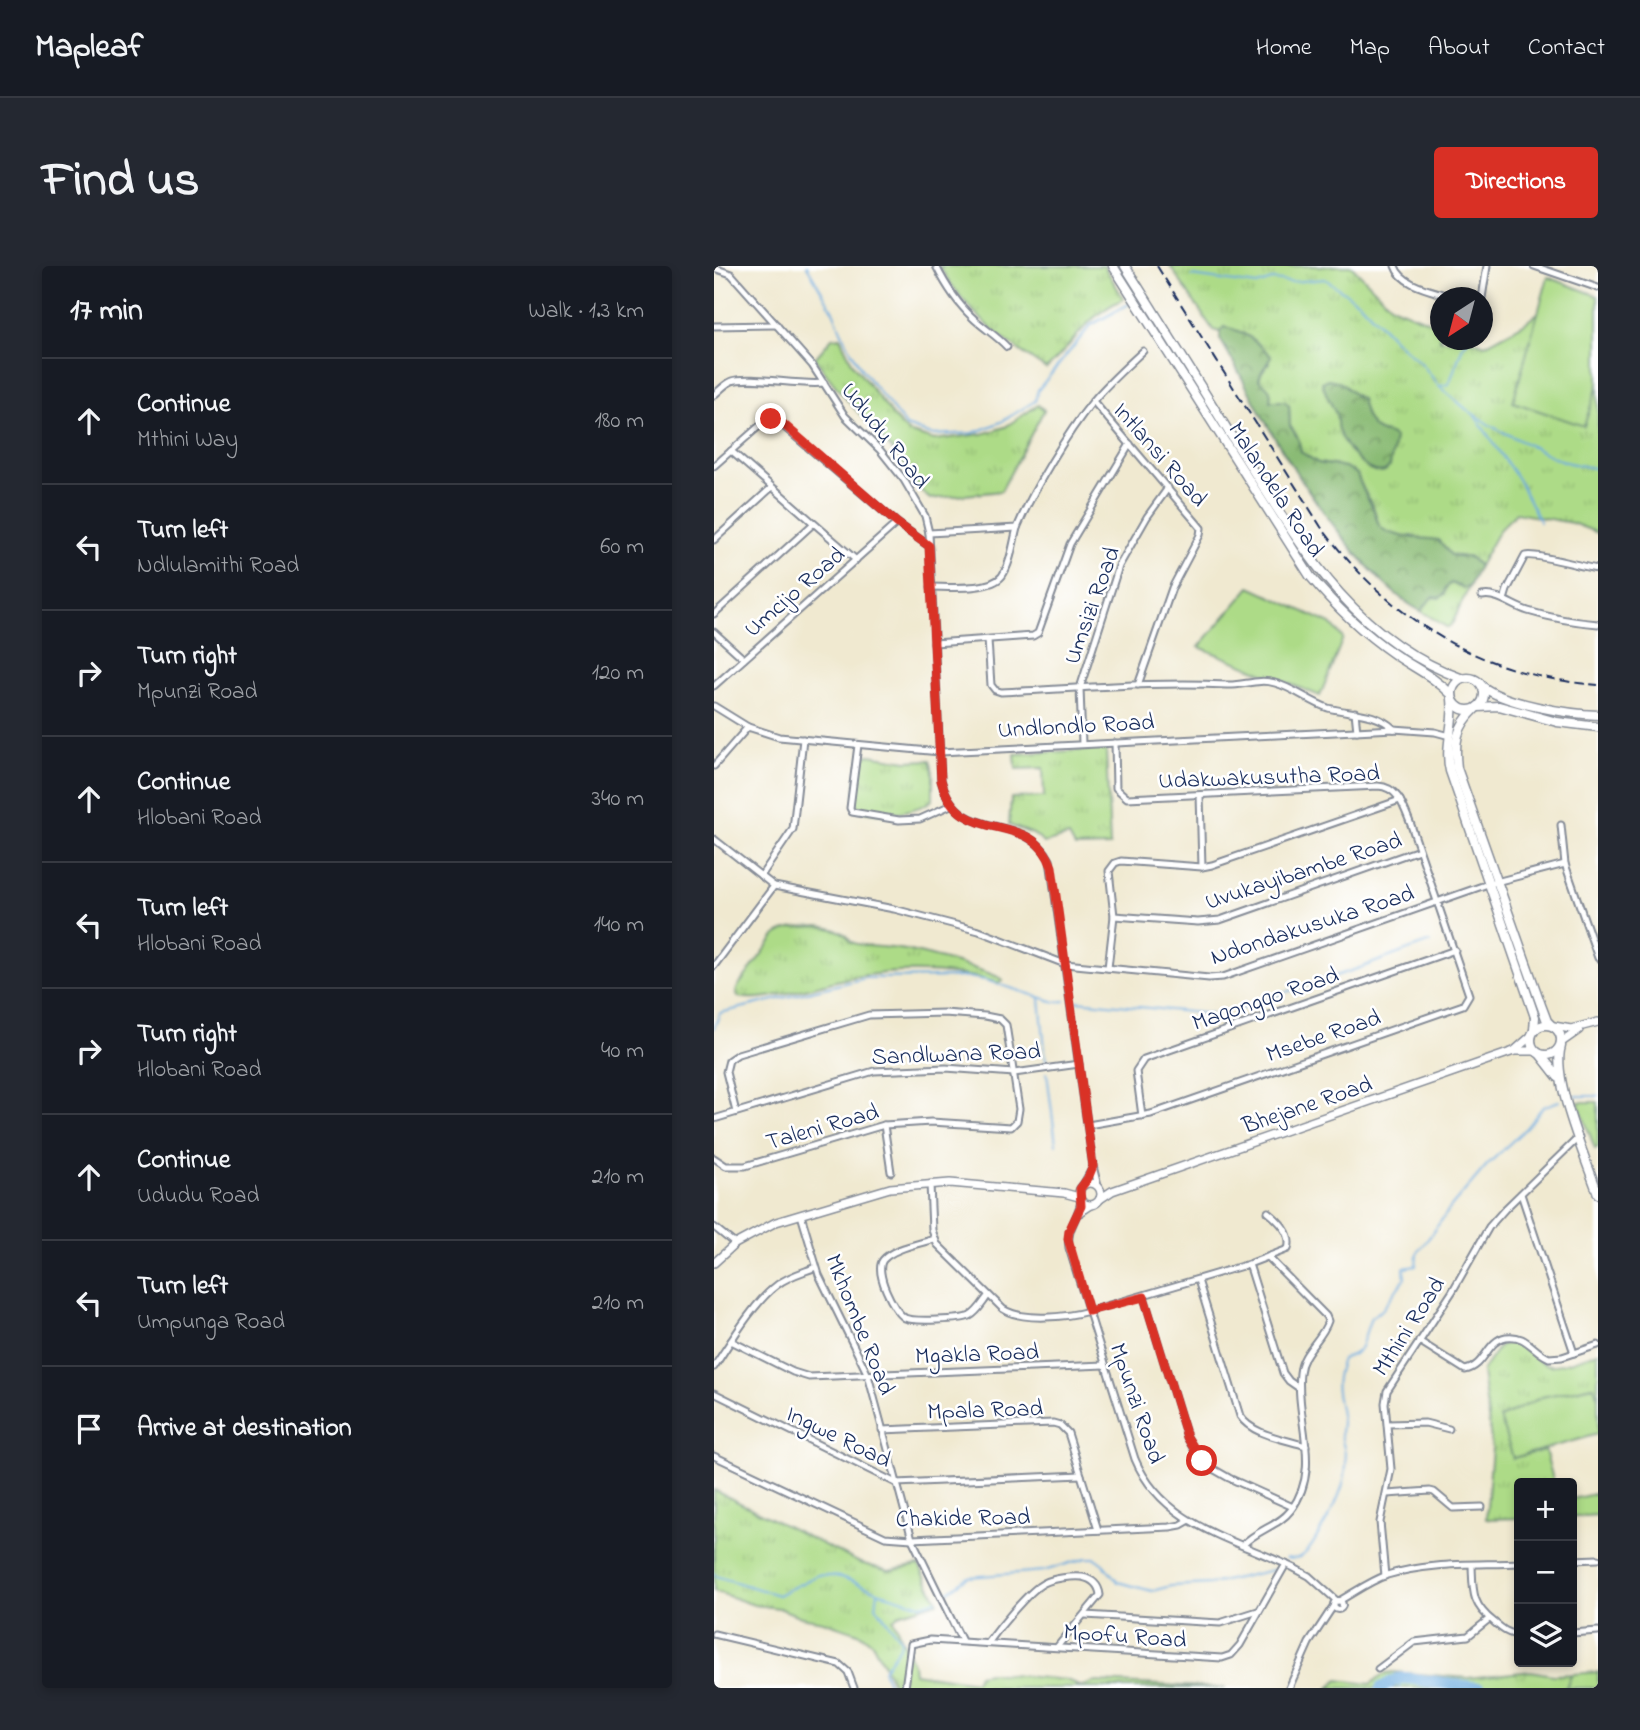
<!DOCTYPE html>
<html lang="en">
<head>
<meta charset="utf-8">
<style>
	:root { --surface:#171b24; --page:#242831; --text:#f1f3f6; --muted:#9ea1a6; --line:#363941; --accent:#d93025 }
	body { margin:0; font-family:"Indie Flower",sans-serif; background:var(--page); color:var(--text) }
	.controls { position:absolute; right:21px; bottom:21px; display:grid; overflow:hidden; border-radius:7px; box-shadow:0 4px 10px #0003 }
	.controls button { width:63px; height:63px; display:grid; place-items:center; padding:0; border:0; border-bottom:2px solid var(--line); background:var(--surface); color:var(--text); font:35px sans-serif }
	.compass { position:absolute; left:716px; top:21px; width:63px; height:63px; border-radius:50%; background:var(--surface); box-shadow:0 4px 10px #0003; rotate:216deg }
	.stop { position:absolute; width:21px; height:21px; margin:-16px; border:5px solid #d93025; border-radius:50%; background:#fff }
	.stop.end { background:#d93025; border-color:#fff; box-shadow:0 2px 7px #0008 }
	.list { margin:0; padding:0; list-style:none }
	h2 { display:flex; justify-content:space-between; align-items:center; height:91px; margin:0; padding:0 28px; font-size:30px }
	h2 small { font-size:23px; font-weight:400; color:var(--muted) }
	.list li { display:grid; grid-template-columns:46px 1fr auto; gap:21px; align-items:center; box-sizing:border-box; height:126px; padding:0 28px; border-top:2px solid var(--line) }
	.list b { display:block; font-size:26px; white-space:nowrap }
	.list p { margin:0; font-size:23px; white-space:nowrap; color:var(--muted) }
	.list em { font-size:23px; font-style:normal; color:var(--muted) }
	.icon { flex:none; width:38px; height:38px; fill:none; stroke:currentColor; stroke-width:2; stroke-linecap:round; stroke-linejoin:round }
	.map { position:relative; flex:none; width:884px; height:1422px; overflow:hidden; border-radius:7px }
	header { display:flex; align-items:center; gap:42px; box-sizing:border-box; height:98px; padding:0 35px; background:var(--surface); border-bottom:2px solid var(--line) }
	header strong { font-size:33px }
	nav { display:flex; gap:38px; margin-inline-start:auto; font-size:24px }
	.intro { display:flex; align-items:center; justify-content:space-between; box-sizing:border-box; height:168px; padding:0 42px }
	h1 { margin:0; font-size:49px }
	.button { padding:18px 32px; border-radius:7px; background:var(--accent); color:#fff; font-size:24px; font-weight:700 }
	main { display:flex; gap:42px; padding:0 42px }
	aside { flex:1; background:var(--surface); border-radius:7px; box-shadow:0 4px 10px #0003 }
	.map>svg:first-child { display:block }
	.grass { fill:url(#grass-tufts); stroke:#648572; stroke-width:2 }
	.forest { fill:url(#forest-crowns); stroke:#527569; stroke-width:2 }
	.garden { fill:#addb87; stroke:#648572; stroke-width:2 }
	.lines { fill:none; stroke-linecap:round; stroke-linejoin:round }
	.stream { stroke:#6cabdf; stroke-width:2 }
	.river { stroke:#6cabdf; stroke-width:12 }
	.minor-casing { stroke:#868c97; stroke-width:9 }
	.tertiary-casing { stroke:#868c97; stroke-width:10 }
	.secondary-casing { stroke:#868c97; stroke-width:11 }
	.minor { stroke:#fff; stroke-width:5 }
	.tertiary { stroke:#fff; stroke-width:7 }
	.secondary { stroke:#fff; stroke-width:8 }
	.rail { stroke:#1b2f5e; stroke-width:2; stroke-dasharray:10 5; stroke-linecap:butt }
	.route { stroke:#d93025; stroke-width:9 }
	.labels { text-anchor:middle; stroke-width:5; stroke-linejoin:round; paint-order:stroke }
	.street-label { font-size:24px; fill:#1b2f5e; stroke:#fff }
</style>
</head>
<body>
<header>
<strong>Mapleaf</strong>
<nav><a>Home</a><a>Map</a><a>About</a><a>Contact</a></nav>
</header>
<div class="intro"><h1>Find us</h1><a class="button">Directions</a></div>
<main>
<aside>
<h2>17 min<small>Walk · 1.3 km</small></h2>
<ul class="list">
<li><svg class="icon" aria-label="ahead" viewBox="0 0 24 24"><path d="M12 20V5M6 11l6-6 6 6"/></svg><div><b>Continue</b><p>Mthini Way</p></div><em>180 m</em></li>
<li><svg class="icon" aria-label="left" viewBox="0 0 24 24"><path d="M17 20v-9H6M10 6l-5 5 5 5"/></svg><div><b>Turn left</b><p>Ndlulamithi Road</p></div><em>60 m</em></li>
<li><svg class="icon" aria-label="right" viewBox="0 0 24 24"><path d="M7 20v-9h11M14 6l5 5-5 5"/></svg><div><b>Turn right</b><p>Mpunzi Road</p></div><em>120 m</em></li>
<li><svg class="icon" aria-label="ahead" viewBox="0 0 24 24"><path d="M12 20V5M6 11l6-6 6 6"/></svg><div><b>Continue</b><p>Hlobani Road</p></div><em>340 m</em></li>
<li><svg class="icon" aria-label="left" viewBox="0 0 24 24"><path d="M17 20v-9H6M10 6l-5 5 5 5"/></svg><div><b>Turn left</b><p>Hlobani Road</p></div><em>140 m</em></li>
<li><svg class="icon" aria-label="right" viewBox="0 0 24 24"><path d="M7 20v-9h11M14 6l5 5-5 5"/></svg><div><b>Turn right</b><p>Hlobani Road</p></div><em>40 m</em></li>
<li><svg class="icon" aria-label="ahead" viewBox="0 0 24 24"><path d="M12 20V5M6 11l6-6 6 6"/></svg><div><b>Continue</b><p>Ududu Road</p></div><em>210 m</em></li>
<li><svg class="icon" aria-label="left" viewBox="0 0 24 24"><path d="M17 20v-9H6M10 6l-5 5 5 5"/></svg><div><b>Turn left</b><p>Umpunga Road</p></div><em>210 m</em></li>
<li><svg class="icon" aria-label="arrive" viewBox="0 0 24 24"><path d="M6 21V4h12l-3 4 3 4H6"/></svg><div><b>Arrive at destination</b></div></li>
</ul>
</aside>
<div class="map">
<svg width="884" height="1422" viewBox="0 0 884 1422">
	<defs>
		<pattern id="grass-tufts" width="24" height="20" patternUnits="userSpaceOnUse" patternTransform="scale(1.75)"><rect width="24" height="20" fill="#addb87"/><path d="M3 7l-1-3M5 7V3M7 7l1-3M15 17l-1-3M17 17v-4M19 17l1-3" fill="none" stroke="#94bc77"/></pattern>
		<pattern id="forest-crowns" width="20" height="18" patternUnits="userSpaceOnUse" patternTransform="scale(1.75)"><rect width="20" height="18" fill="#8abb74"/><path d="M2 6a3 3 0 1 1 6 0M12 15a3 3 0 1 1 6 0" fill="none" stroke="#709862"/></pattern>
	</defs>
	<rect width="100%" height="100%" fill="#fff"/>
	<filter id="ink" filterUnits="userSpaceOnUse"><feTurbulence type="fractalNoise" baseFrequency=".0143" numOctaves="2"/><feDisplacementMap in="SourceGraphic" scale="14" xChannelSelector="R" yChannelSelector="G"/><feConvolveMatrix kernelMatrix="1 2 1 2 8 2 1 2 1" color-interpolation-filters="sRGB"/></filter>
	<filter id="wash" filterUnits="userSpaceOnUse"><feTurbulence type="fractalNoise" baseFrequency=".00686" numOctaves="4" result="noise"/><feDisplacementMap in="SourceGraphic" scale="28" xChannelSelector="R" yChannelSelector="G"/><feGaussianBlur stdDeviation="1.57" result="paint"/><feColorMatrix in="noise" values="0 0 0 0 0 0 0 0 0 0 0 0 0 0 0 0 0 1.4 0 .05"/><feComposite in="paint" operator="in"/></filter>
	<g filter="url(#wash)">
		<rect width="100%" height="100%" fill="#f0e9d0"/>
		<g class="grass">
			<path d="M225,0H390L410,33C372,49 361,77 332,103C286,72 254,48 225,0Z"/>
			<path d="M456,0H638L677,40L726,60V74H758L771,79L810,58L825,46L870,159L884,118V267L858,257L802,247L785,264L765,300L757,292L737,289L698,270C689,271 671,269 666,260C662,254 662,245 658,239C652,228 647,220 643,208L631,201L604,197L587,186L584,172L576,160L575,139L556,136C546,118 539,113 555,97L510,61L506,66L499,64Z"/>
			<path d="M126,71L138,97L182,154L194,166L220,174L268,168L291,161L324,139L330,144L287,225L216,233C202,223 197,206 186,193C157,159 126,130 101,92L118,72Z"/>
			<polygon points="737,317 749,322 755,321 739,356 734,362 707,345 718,331"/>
			<polygon points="392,483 396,580 361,581 355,570 330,577 319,568 295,559 297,532 330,531 329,502 302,503 301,488"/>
			<path d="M156,489L192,495L216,494L219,506V533C209,545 159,554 146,543C135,533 144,502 149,490Z"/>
			<path d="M105,660C118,663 130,663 137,676C152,682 169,680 185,683C200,685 281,706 289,714L285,717C238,704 188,703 140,711C111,716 50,738 24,731L22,725L25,719L62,669C74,660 91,661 105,660Z"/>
			<polygon points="864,836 884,836 884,881 881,883"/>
			<path d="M793,1076C815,1077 818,1096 836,1099C846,1101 873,1090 884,1086V1132L879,1120L828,1131L799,1192L831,1184L840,1217H805V1252L772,1253L778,1182L768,1105L786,1079Z"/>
			<path d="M0,1224L146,1297L175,1305L205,1299L224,1336L187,1347L179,1353L199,1398L200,1407L261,1416L264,1409L275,1407L353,1414C369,1422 362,1422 381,1416L512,1422H181L159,1378L147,1368L109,1355L87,1351L65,1342L40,1339L0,1325Z"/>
			<polygon points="884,1227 884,1249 858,1251 858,1233"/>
			<polygon points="817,1405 839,1409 858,1408 852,1422 615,1422 624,1414 656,1418 672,1407 679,1406 754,1412"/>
		</g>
		<g class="forest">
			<path d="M510,61C530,64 543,76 557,90C554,99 546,104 545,114C554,121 559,124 556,135H570L575,139L576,160L584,172L587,186L604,197L631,201L643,208C647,220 651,228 657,238C661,245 662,253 665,259C673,272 711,272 724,274L737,289L757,292L765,300L755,321L749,322L737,317L732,322L731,328L725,332L718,331L707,345C681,332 659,307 640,285C605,243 574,196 547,148C534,123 521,98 506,73V66Z"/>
			<path d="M614,113C633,115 632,126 647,133C650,144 653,160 665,165C673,168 675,166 681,172L676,200L671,205C653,211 629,180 624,164C622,159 624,153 622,148C617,137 611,128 608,116Z"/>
		</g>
		<g class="garden">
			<polygon points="834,11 884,30 884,118 870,160 799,136"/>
			<polygon points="536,321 617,358 629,372 606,430 485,381"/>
			<polygon points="880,1120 884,1132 884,1168 799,1192 786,1152 828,1131"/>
			<polygon points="884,1406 884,1422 852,1422 858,1408"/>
		</g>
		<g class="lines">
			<g class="stream">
				<polyline points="93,0 120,47 129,70 148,104 192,160 218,169 259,167 287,156 321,135 324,124 377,59 415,38"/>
				<polyline points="478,10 543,19 558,14 577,16 611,13 646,37 685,78 708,98 725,120 752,143 777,160 839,191 855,197 884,203"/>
				<polyline points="726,120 735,118 749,80 754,74"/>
				<polyline points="761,150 804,213 826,256"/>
				<polyline points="572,726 643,703 716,676"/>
				<polyline points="326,733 332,794"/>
				<polyline points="363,735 497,748"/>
				<polyline points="527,743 569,727"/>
				<polyline points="0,762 6,747 152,712 253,711 271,714 341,736 351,735"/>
				<polyline points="333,807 342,878"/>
				<polyline points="861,830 884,830"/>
				<path d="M572,1292C589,1296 597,1282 604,1269C617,1247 634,1219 632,1193C631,1184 628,1176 627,1167C627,1163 628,1160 628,1156C625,1128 617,1123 628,1093L640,1088L647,1081L657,1051L668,1044L691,1012L690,1002L702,1000L703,988L737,941L773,899L812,862L829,841L845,835"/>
				<polyline points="0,1307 2,1310 64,1329 104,1309 127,1311 161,1324 164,1326 162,1340 187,1374 185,1381 169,1404 176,1422"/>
				<polyline points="164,1326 207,1339 222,1334"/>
				<polyline points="232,1327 254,1311 330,1305 372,1292 381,1292 389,1298 404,1316 438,1325 457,1320 497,1318 559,1304"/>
				<polyline points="683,1413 687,1422"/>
			</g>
			<polyline class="river" points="667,1422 683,1413 691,1412 766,1422"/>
		</g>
	</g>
	<g filter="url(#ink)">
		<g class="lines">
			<defs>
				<g id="minor">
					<path d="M222,0C231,18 243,37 258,51C269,62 282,69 293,81"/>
					<path d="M681,0C688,21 723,25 741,32"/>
					<polyline points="820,0 884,22"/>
					<path d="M0,2L17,8L98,99L131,150L166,184L190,214L211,250L215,267L227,514C245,580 309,543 336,594L379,900L384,920"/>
					<polyline points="768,32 773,0"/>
					<polyline points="0,60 63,59"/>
					<path d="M0,129C6,124 11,118 18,115C35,109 86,120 110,117"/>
					<polyline points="379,135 487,262 486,269 458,322 424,419"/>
					<polyline points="17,185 142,294"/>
					<polyline points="0,200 51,155 62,154 183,257 215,280"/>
					<path d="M215,267L303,262C319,224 353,167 379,135C394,117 412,101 429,85"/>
					<polyline points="0,274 57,222"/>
					<path d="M217,321C235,321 276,325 288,310C297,297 299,277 303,262"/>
					<path d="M768,330C784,327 798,340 814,345C837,352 860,356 884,358"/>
					<path d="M790,334L793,324L811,290C822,287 868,301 884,303"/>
					<polyline points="0,348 99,258"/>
					<polyline points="0,366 30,393"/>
					<path d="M274,374L277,419L281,424L287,426C362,423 438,415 513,419C529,420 544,412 561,417C580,422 596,436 614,442C637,448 661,445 680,463"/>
					<polyline points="220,377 319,370 324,367 356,278 416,178"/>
					<polyline points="0,420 183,257"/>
					<polyline points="0,440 34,461 65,471 226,486 680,463 721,466 736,470"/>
					<polyline points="641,446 643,465"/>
					<polyline points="368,478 366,422 405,300 433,251 454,222"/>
					<polyline points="144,479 136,542 138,546 185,554 206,553 237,539"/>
					<polyline points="0,500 34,461"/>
					<polyline points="486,529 488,601"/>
					<polyline points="847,559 851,598 884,692"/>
					<polyline points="0,573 60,620 180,643 265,665 351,698 495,712 509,711 774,618 851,598"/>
					<polyline points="47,610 79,563 89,473"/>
					<polyline points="400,650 484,656 506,654 705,584"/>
					<polyline points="0,700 60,620"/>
					<polyline points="394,702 400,650 395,605 401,597 407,595 488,601 498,599 686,534"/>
					<polyline points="428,850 422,805 430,793 741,684"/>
					<polyline points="0,853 160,805 232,802 300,807 365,798"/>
					<polyline points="170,859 177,906"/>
					<path d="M374,859L437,848L749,739L755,729L697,559C690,542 685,521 664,520L413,532L402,522L401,477"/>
					<polyline points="0,892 12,900 31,900 170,859 217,856 297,861 303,855 305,843 292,759 286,753 271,750 230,747 155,749 24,788 15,794 12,806 22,846"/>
					<path d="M216,918L218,964L223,978L289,1043C309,1056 353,1051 375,1045L535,998L574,983C579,968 565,955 554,946"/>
					<polyline points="369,919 378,903"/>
					<polyline points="807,928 860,1087"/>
					<path d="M367,935C364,953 352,963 355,982L421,1193C449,1260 521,1273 580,1302L595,1310L623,1335"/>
					<polyline points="366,947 378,939"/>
					<polyline points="87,949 105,1009 154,1109 198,1273 248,1375"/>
					<polyline points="0,961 21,978"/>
					<path d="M220,973C206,978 179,982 169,994C160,1005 179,1045 191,1052C199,1056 247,1054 256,1050C264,1046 269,1036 274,1030"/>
					<polyline points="535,998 569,1107 575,1115 585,1122"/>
					<path d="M484,1014L526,1150C538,1169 571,1173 592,1180"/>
					<polyline points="430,1031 473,1171 482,1187 494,1200 515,1212 579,1241"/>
					<polyline points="17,1075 79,1106 95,1111 391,1099"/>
					<path d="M705,1075L751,1104C772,1100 772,1075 792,1071C813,1068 818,1085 835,1092L848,1091L884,1079"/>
					<path d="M0,1101C16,1077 40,1036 63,1019C74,1010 90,1006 102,1001"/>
					<polyline points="0,1127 182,1217 367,1209"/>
					<polyline points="674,1158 711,1157 735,1163"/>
					<polyline points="168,1164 339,1157 346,1159 354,1167 384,1264"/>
					<polyline points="0,1190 171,1271 198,1273 456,1261 467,1259 474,1255"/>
					<polyline points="673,1228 716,1225 720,1226 739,1242 768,1241"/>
					<path d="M529,1279C542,1264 565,1260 577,1244C609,1201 581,1154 586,1107C588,1085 608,1074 614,1055L612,1050L554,991"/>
					<polyline points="858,1294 884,1293"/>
					<path d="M758,1299C759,1325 757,1338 780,1356C788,1363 794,1368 805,1369"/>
					<polyline points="671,1310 666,1256 677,1203 671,1137 673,1125 738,1026 775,961 791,943 865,871"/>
					<circle cx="624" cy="1339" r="4.5"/>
					<path d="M625,1335C641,1326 656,1315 673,1309C715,1296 762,1299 805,1297"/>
					<polyline points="371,1349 506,1357 544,1345"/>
					<polyline points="858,1367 884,1365"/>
					<polyline points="0,1368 125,1398 134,1406 140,1422"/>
					<path d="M274,1377C285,1362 314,1325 330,1317C340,1312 358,1310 368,1311C378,1313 385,1319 386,1329L343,1381"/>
					<polyline points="664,1403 700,1376 754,1370 775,1353"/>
					<polyline points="191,1422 197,1378 216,1374 508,1392 517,1389 526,1379 572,1298"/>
					<polyline points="575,1422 595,1377 620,1339"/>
				</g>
				<g id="tertiary">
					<polyline points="840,760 857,763 884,756"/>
					<polyline points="848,776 865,764"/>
					<polyline points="800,785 817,770"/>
					<circle cx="376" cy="928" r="11"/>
					<polyline points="386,933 398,925 800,785 822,785"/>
					<polyline points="0,997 21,978 62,956 176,922 236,917 350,927 365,931"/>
				</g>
				<g id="secondary">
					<path d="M399,0L596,310C621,340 648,366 680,388C700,402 721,411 738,429"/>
					<path d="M411,0C448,59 485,117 521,176C582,272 635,372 749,413"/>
					<circle cx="754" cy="428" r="16"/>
					<path d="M768,420C790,438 855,448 884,449"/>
					<path d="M738,433C741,458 730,480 736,505L821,751L820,764"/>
					<polyline points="764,441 785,440 843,456 884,461"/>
					<path d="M761,443C742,461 740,477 743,502L827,739L833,755L837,759"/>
					<circle cx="832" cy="774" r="15"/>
					<path d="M847,780C837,813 872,893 884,928"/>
					<polyline points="826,788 844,811"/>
				</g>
			</defs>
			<use href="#minor" class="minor-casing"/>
			<use href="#tertiary" class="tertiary-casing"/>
			<use href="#secondary" class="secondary-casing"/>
			<use href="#minor" class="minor"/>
			<use href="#tertiary" class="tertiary"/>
			<use href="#secondary" class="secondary"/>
			<path class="rail" d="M443,0L607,261C676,354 767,410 884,419"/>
		</g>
	</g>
	<g class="lines" filter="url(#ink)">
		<path class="route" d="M57,153L68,157L183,257L215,280L227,514C246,584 317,540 338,601L379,900L374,912L366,923L367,940L355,965L354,973L375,1045L430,1031L473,1171L488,1195"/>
	</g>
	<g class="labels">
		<g class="street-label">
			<text transform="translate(172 169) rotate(52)" y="8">Ududu Road</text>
			<text transform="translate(447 188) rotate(49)" y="8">Intlansi Road</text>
			<text transform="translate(563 223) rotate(57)" y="8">Malandela Road</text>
			<text transform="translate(80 325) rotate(-41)" y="8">Umcijo Road</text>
			<text transform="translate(377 339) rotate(-70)" y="8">Umsizi Road</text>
			<text transform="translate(362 459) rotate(-3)" y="8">Undlondlo Road</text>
			<text transform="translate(555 510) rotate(-2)" y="8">Udakwakusutha Road</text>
			<text transform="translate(589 604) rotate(-18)" y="8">Uvukayibambe Road</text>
			<text transform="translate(598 658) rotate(-18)" y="8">Ndondakusuka Road</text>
			<text transform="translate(551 732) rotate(-19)" y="8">Maqongqo Road</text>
			<text transform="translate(609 769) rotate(-19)" y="8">Msebe Road</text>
			<text transform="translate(242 787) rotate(-2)" y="8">Sandlwana Road</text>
			<text transform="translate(593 838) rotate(-19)" y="8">Bhejane Road</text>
			<text transform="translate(108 860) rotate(-16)" y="8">Taleni Road</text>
			<text transform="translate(147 1058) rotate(68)" y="8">Mkhombe Road</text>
			<text transform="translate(694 1060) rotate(-57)" y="8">Mthini Road</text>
			<text transform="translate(263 1087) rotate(-2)" y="8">Mgakla Road</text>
			<text transform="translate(424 1137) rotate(71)" y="8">Mpunzi Road</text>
			<text transform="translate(271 1143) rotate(-2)" y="8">Mpala Road</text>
			<text transform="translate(125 1170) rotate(26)" y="8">Ingwe Road</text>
			<text transform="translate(249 1251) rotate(-1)" y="8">Chakide Road</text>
			<text transform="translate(411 1369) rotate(4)" y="8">Mpofu Road</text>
		</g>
	</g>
</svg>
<div class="controls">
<button>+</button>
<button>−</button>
<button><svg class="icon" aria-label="layers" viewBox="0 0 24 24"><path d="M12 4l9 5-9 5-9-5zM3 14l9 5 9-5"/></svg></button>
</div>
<svg class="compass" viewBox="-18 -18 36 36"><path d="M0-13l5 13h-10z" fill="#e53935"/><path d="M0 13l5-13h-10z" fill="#9ea1a6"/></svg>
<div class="stop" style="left:488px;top:1195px"></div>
<div class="stop end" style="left:57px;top:153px"></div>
</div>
</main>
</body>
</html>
